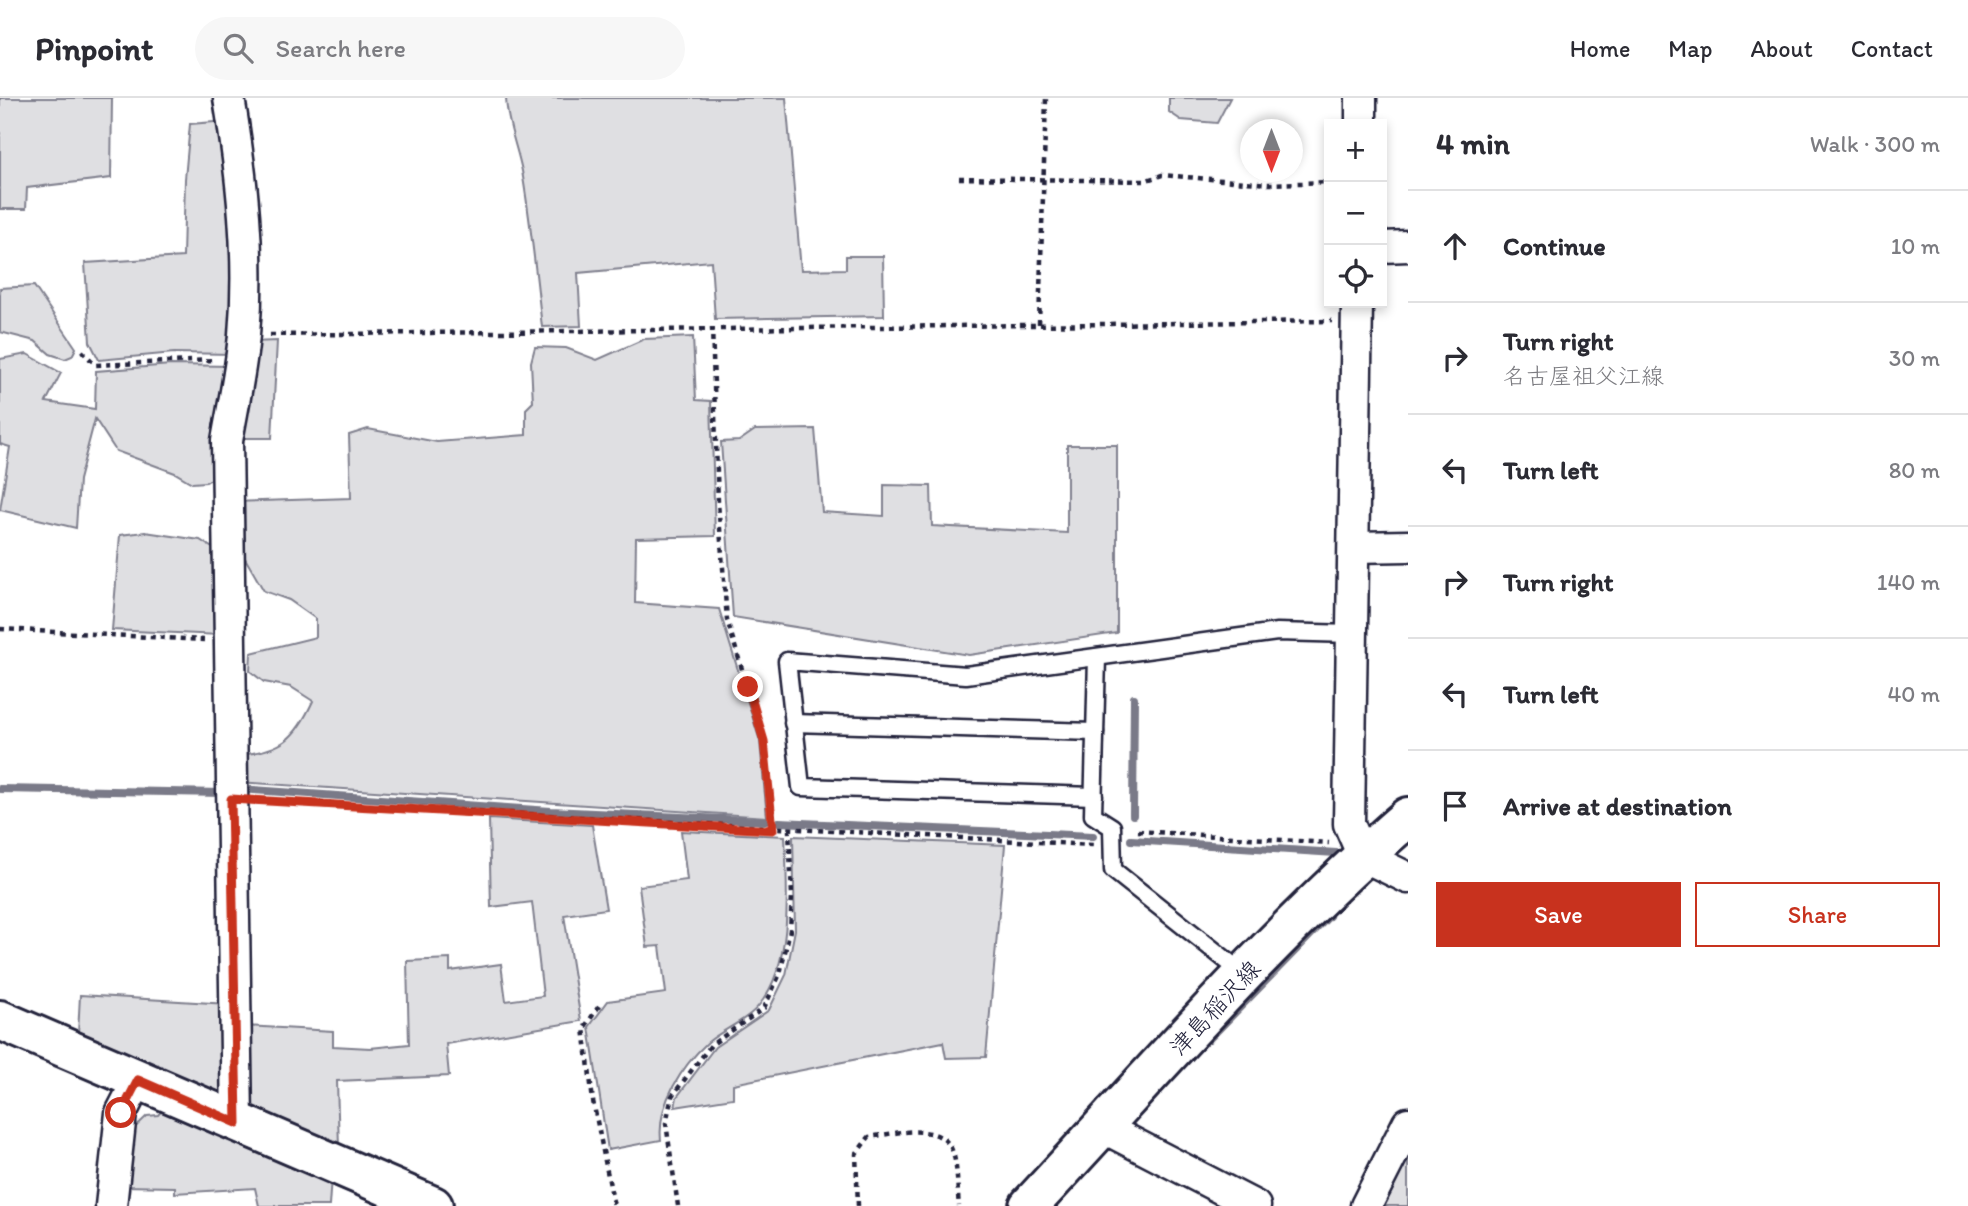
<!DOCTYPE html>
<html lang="en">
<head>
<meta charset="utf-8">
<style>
	:root { --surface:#fff; --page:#f7f7f7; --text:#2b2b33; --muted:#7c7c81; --line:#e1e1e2; --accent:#c8321e }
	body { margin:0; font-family:Itim,"Klee One",sans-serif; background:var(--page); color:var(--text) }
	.controls { position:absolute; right:21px; top:21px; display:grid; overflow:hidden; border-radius:0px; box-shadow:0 4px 10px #0003 }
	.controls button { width:63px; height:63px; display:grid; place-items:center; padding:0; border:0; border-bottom:2px solid var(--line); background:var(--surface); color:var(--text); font:35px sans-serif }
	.compass { position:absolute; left:1240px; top:21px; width:63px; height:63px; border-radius:50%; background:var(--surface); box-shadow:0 4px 10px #0003; rotate:180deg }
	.stop { position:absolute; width:21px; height:21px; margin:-16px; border:5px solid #c8321e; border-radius:50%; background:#fff }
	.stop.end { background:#c8321e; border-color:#fff; box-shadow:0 2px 7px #0008 }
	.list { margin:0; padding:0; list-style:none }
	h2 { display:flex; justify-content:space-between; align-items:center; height:91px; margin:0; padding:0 28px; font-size:30px }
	h2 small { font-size:23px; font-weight:400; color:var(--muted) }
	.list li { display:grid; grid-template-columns:46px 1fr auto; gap:21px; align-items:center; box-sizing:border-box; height:112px; padding:0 28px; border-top:2px solid var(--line) }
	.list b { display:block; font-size:26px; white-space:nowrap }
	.list p { margin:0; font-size:23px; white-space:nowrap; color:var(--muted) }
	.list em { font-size:23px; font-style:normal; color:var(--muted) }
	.actions { display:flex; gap:14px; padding:21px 28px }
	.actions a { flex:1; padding:16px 0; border:2px solid var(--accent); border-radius:0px; text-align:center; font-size:24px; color:var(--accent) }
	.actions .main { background:var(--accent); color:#fff }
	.icon { flex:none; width:38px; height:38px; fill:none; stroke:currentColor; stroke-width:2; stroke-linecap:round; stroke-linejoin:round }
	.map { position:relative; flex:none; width:1408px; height:1108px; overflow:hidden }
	header { display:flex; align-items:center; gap:42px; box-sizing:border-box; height:98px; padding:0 35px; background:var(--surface); border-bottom:2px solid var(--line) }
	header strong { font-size:33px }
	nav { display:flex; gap:38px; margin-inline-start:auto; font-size:24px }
	.search { width:490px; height:63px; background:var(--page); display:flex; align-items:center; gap:18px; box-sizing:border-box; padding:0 24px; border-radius:38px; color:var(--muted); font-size:26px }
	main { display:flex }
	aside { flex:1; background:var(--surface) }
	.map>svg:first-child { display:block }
	.green { fill:#dfdfe2; stroke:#80808e; stroke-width:2 }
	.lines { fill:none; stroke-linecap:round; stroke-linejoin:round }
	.stream { stroke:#7a7a88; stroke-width:8 }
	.lane-casing { stroke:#22223b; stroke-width:21 }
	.street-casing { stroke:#22223b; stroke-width:35 }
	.secondary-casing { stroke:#22223b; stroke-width:44 }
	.primary-casing { stroke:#22223b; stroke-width:44 }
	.path { stroke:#22223b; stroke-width:4.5; stroke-dasharray:5 5; stroke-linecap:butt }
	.lane { stroke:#fff; stroke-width:16 }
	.street { stroke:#fff; stroke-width:30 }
	.secondary { stroke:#fff; stroke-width:38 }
	.primary { stroke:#fff; stroke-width:38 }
	.route { stroke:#c8321e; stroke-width:9 }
	.labels { text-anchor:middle; stroke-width:7; stroke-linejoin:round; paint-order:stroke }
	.street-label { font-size:24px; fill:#22223b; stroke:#fff }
</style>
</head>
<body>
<header>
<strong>Pinpoint</strong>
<div class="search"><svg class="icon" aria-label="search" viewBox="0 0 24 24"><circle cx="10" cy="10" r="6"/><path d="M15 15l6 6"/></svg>Search here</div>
<nav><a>Home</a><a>Map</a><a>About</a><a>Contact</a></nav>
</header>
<main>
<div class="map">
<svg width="1408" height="1108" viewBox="0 0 1408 1108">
	<rect width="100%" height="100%" fill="#fff"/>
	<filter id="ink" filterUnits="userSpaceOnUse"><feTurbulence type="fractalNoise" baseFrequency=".0143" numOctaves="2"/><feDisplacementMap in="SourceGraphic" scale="14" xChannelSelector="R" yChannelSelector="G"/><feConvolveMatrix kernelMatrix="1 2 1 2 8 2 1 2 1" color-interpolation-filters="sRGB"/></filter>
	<g filter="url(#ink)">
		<g class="green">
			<polygon points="0,0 112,0 111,80 27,90 26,111 0,111"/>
			<path d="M506,0H786L801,172L846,171V158H883L884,218L715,221L711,163L578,175L581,228L542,229C536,177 531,125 522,73C517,48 507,26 506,0Z"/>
			<polygon points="1169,0 1230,0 1217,25 1181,22 1169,14"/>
			<polygon points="227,23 238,107 233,256 174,255 99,262 90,244 85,165 183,159 185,81 190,26"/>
			<polygon points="34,188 76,250 72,258 65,261 50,256 35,243 0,234 0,190"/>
			<path d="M693,239L696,302L711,303L715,438L636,440L635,505L719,511L760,643L767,719L238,684L239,657C282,652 295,642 313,603L291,589L264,584L250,573L251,555L316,539V521L289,502L264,493L242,455L232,404L351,400L349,337L368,331L437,344L526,337V311L533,304L531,264L535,249L566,250L597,262L644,241Z"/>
			<polygon points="277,243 272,340 234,340 251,244"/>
			<polygon points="27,256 61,275 46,304 95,311 96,273 171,267 231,268 218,377 206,384 192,385 175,375 116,353 95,321 79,382 76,430 0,412 10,349 0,346 0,261"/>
			<polygon points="815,331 822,414 884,418 884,387 931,388 932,428 1067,435 1067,347 1117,347 1117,535 969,557 733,519 721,344 739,343 755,332"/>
			<polygon points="145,434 200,442 220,455 220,537 112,532 120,437"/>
			<polygon points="489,721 592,727 606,811 564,817 581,923 446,946 449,978 337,983 339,1050 246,1014 244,928 333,933 333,948 370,950 409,946 407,863 450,861 450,873 501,866 506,903 543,898 532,804 491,809"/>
			<path d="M681,733L785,738C787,788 794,863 760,906C748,922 724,931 708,944C682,968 657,1006 661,1042L608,1052L589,929L608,903L666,895L660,848L647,849L639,788L687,782Z"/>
			<polygon points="793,738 1005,747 986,959 946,960 943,944 733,986 733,1000 675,1009 677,999 715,949 769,912 786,877 795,832"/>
			<polygon points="80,897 228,906 225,1001 78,936"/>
			<polygon points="164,1010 331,1079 329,1108 259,1108 255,1090 175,1095 175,1089 123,1088 126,1038 147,1018 158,1017"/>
			<polygon points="1408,1054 1408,1108 1381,1108"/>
		</g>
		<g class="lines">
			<g class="stream">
				<polyline points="0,691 224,695"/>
				<polyline points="240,691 551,713 766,723"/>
				<polyline points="1133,717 1134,600"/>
				<polyline points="779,724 1093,738"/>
				<polyline points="1131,742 1336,755"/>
				<polyline points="1209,941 1329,818"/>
			</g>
			<defs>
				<g id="lane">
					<polyline points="1097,559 1093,717 1112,729 1113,772 1245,877"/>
					<polyline points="793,625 1095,634"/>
					<polyline points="1094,698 801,689 787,563 966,577 1277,534 1352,536"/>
				</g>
				<g id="street">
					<path d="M229,0C242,78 251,158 244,237C241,272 233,308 227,343L237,1025"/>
					<polyline points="1361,0 1361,26"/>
					<polyline points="1382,149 1408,148"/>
					<polyline points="1357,205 1349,726 1363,758 1408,780"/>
					<polyline points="1354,449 1408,448"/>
					<polyline points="1102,1029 1255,1108"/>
					<polyline points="111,1108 121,1015 138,982"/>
					<polyline points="1366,1108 1408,1025"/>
				</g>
				<path id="secondary" d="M1029,1108C1152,976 1271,837 1408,719"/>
				<polyline id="primary" points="0,922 433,1108"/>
			</defs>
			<use href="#lane" class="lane-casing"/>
			<use href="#street" class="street-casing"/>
			<use href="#secondary" class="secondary-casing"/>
			<use href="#primary" class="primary-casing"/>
			<g class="path">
				<polyline points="959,80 1144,83 1162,77 1269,86 1329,84"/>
				<polyline points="1039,226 1046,0"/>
				<polyline points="712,229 718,404 727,522 764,643 773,731"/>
				<polyline points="270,237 1332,223"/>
				<polyline points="82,253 96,267 215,262"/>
				<polyline points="0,531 204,542"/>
				<polyline points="259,702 1093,747"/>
				<polyline points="1138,733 1329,745"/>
				<polyline points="599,908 584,930 593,1003 614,1108"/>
				<polyline points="678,1108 666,1025 672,998 711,947 764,910 780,876 790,832 792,798 789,732"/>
				<path d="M858,1108L856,1056L869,1039C892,1036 940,1023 952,1052C958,1067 957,1091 959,1108"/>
			</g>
			<use href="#lane" class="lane"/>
			<use href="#street" class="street"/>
			<use href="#secondary" class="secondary"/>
			<use href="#primary" class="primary"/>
		</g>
	</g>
	<g class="lines" filter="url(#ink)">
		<polyline class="route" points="121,1015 138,982 237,1025 231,701 773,732 764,643 748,589"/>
	</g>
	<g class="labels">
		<g class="street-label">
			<text transform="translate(1215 910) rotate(-47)" y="8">津島稲沢線</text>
		</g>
	</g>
</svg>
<div class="controls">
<button>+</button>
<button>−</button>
<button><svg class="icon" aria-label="locate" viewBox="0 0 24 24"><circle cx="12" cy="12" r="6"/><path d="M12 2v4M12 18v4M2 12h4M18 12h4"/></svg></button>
</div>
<svg class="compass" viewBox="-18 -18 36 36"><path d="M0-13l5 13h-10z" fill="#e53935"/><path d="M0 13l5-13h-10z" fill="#7c7c81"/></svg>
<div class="stop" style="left:121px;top:1015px"></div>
<div class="stop end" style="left:748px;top:589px"></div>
</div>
<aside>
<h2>4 min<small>Walk · 300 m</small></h2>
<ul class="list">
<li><svg class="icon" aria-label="ahead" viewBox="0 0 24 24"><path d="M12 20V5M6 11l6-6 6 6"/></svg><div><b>Continue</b></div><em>10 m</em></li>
<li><svg class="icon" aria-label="right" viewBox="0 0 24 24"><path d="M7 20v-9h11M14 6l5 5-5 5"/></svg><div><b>Turn right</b><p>名古屋祖父江線</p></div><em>30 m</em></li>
<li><svg class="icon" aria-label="left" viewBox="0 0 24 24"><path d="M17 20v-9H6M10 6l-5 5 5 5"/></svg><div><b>Turn left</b></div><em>80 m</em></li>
<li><svg class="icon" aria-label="right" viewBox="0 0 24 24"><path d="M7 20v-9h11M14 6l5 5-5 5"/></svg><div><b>Turn right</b></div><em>140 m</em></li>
<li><svg class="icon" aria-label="left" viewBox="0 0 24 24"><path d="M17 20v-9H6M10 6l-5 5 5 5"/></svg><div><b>Turn left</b></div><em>40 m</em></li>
<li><svg class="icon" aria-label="arrive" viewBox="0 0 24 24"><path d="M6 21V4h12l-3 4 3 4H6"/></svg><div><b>Arrive at destination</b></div></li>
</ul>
<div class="actions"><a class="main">Save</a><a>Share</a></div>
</aside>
</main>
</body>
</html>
